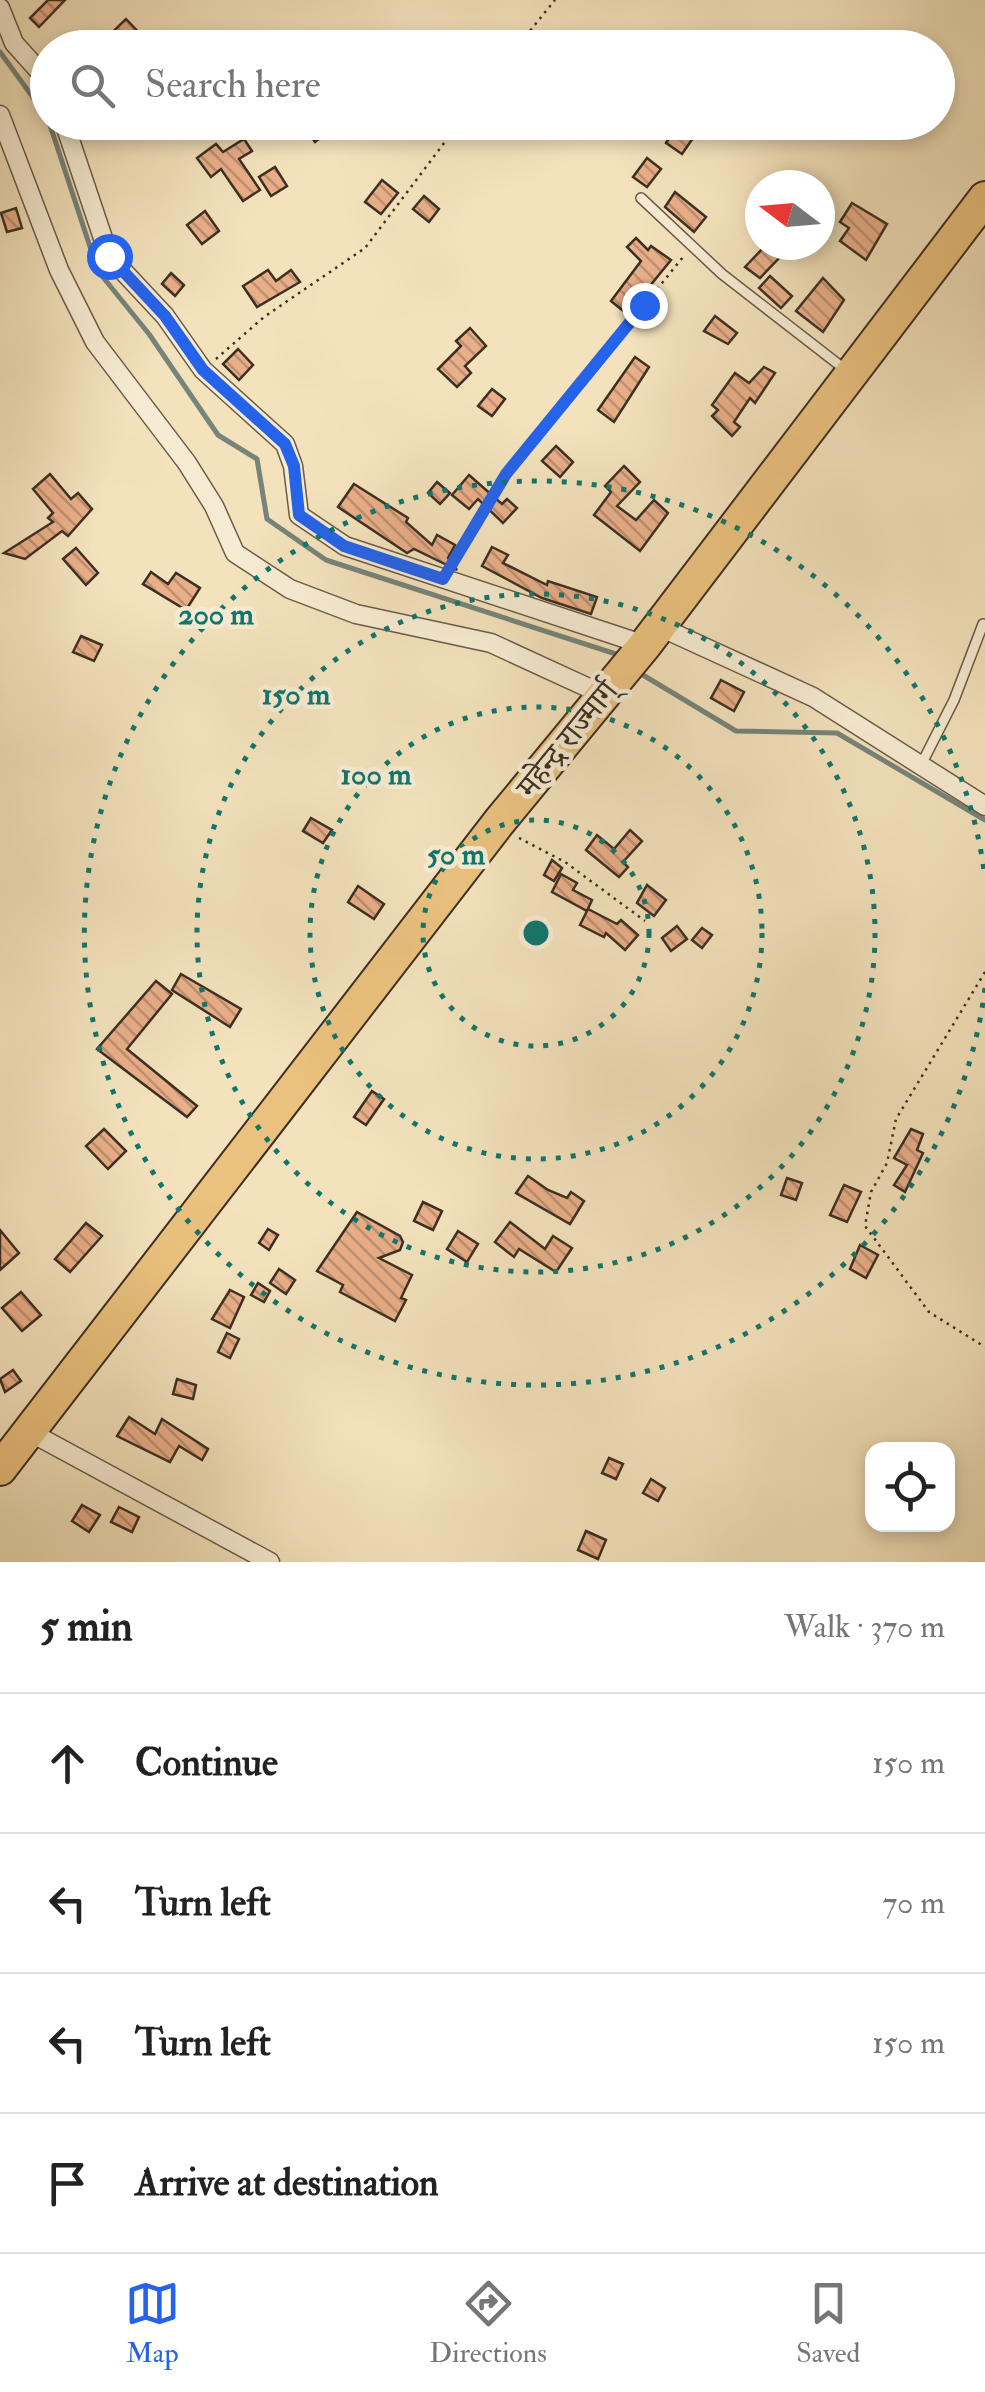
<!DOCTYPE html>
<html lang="en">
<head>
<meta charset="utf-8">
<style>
	:root { --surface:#fff; --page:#f6f6f6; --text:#222; --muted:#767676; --line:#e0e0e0; --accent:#2563eb }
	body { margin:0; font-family:"IM FELL Double Pica","Noto Serif Devanagari",serif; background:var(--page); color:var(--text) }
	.controls { position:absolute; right:30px; bottom:30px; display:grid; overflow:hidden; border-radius:20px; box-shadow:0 5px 15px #0003 }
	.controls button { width:90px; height:90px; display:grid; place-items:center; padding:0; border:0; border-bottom:2px solid var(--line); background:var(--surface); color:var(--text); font:50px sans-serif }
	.compass { position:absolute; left:745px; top:170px; width:90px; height:90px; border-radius:50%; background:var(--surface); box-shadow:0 5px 15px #0003; rotate:286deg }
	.stop { position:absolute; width:30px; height:30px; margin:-22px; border:8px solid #2563eb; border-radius:50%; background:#fff }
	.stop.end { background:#2563eb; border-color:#fff; box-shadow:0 2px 10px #0008 }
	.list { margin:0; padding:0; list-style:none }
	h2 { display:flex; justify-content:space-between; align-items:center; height:130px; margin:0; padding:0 40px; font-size:42px }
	h2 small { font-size:32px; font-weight:400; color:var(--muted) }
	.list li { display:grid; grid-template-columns:65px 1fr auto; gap:30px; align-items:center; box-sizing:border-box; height:140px; padding:0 40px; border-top:2px solid var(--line) }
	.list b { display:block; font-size:38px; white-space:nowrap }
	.list em { font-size:32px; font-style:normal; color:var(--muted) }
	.icon { flex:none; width:55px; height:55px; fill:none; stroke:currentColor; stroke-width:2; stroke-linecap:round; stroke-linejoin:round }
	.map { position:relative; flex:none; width:985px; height:1562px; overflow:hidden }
	.search { position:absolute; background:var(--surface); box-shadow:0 5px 15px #0003; left:30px; right:30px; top:30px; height:110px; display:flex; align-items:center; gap:25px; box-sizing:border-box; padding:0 35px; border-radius:55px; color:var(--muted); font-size:38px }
	.sheet { height:690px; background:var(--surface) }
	nav { display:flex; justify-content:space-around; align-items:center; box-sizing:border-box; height:140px; border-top:2px solid var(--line); background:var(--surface); font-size:28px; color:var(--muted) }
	nav a { display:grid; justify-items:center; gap:5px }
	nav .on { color:var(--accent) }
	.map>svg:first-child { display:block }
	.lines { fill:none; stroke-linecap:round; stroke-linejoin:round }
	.stream { stroke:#76847a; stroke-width:5 }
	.building { fill:url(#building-back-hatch); stroke:#3c2f22; stroke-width:2.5 }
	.lane-casing { stroke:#6a5c48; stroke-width:12 }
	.street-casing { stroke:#6a5c48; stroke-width:21 }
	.highway-casing { stroke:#3c2f22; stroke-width:36 }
	.path { stroke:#3c2f22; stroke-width:2.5; stroke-dasharray:2.5 5; stroke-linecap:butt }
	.lane { stroke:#f7ecd3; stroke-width:9 }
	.street { stroke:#f7ecd3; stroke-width:18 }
	.highway { stroke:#eac17e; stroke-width:32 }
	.route { stroke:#2563eb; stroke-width:12 }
	.ring { fill:none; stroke:#0f766e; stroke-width:5; stroke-dasharray:5 10 }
	.labels { text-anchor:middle; stroke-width:9; stroke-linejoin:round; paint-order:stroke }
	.street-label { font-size:32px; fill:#3c2f22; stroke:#f7ecd3 }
	.centre { fill:#0f766e; stroke:#f7ecd3; stroke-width:5 }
	.ring-label { font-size:30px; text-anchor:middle; font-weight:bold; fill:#0f766e; stroke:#f7ecd3; stroke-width:9; stroke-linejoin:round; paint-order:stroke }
</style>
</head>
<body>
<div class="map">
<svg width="985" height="1562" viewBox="0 0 985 1562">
	<defs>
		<pattern id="building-back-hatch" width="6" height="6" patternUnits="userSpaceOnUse" patternTransform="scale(2.5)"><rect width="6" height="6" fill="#e9af89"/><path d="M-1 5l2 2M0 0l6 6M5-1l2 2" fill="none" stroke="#be8f70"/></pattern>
	</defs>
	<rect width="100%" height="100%" fill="#f3e2bc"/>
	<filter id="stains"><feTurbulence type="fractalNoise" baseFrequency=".002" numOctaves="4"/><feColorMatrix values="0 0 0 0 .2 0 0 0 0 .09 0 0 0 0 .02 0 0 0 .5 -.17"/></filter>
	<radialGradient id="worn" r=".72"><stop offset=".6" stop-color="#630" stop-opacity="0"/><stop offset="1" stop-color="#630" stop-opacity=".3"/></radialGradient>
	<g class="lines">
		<g class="stream">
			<polyline points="0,52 48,118"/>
			<polyline points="49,122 98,271 149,334 218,435 257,459 267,519 326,560 619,655"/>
			<polyline points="638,672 736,731 837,733 985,820"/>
		</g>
	</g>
	<g class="building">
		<polygon points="48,0 65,0 39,27 30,18"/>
		<polygon points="126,19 145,39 136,48 96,48"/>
		<polygon points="301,122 323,122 329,131 315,142"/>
		<polygon points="677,126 693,138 682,154 666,143"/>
		<polygon points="244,139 252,151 239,159 260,190 243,201 221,169 211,177 197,158 216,144 223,152"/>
		<polygon points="647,158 661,169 647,187 633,177"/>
		<polygon points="275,167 287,186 271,196 259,177"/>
		<polygon points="382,180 398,193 381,214 365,202"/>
		<polygon points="675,192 706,217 694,232 665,207"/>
		<polygon points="424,196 439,209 429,222 413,209"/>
		<polygon points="852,203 887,224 866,260 840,241 849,228 840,222"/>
		<polygon points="16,208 22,228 7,232 1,213"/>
		<polygon points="205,211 219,231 202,244 187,225"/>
		<polygon points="636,238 648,250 651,246 671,260 627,314 611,301 641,261 627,247"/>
		<polygon points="766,245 782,255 760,278 745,267"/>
		<polygon points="268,270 276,281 291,270 300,282 257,307 243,286"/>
		<polygon points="171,273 184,285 175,296 162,284"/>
		<polygon points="770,276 792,296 781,308 759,288"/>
		<polygon points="823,278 844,300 823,332 796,311"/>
		<polygon points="715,316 737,333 728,344 704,331"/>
		<polygon points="470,328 486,346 465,366 471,373 457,387 438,369 461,346 456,341"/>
		<polygon points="238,349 253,365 239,380 223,364"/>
		<polygon points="635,357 649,367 614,422 598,410"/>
		<polygon points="764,367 775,373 755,403 750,398 734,422 740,427 732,436 712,416 718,410 712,405 735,373 749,383"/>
		<polygon points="492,389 505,399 492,416 478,406"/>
		<polygon points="556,446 573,462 560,477 542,461"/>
		<polygon points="624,466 640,482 617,506 636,520 654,500 668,513 640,551 594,515 611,492 605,486"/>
		<polygon points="50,474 71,499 78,493 92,509 68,536 62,531 25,559 4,553 53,522 48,518 53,513 33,489"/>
		<polygon points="469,475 502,504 507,499 517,508 503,523 478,499 469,509 452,495"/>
		<polygon points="437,482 450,493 440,504 428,493"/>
		<polygon points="354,484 408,518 406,522 432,545 437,535 455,545 448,558 457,570 414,549 407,553 338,507"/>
		<polygon points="492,547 508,555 503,563 547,585 548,581 597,597 591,614 542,598 482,566"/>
		<polygon points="76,548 98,573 86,585 63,559"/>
		<polygon points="151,572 168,584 176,573 200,588 186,610 143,584"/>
		<polygon points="81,636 102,645 94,661 73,652"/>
		<polygon points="721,680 744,692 734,711 711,698"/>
		<polygon points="311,818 332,830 323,843 303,831"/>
		<polygon points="630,830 642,841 623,862 628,867 619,877 586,850 597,835 614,849"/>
		<polygon points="552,860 562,868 554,881 544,875"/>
		<polygon points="561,874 577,883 573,890 592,900 587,911 552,892"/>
		<polygon points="647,885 666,900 654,916 637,903"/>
		<polygon points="358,886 384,904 374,919 348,902"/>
		<polygon points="588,909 617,924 621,920 638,935 625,950 606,933 604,937 580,925"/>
		<polygon points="677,926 687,939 671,951 662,938"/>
		<polygon points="702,928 712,935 702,948 692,940"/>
		<polygon points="181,974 241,1009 230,1027 172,990"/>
		<polygon points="156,981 172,994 127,1049 197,1106 187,1117 97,1049"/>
		<polygon points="372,1091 384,1099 366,1125 354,1117"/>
		<polygon points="104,1129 126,1151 108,1169 86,1146"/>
		<polygon points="911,1129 923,1134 917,1150 923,1153 905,1192 894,1185 907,1165 894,1158"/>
		<polygon points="528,1176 548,1190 567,1198 571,1192 584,1201 570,1224 516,1193"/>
		<polygon points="787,1178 802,1183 796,1200 781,1195"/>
		<polygon points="844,1185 861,1192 847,1222 830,1215"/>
		<polygon points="423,1202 442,1211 433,1230 414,1221"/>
		<polygon points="357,1212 400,1236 403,1242 400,1250 379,1258 412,1275 401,1298 406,1300 395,1321 340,1292 343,1285 317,1271"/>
		<polygon points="510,1222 545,1249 553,1236 572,1248 556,1272 519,1249 514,1257 495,1242"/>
		<polygon points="86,1223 102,1236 70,1272 55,1259"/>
		<polygon points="268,1229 278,1235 269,1250 259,1243"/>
		<polygon points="0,1230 19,1253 0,1270"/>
		<polygon points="458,1231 478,1244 467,1262 447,1249"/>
		<polygon points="860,1245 878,1255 866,1278 850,1269"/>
		<polygon points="279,1269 295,1280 286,1294 270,1283"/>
		<polygon points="258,1283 270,1291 264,1302 251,1295"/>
		<polygon points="230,1290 244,1297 230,1328 212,1319"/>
		<polygon points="21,1292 41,1315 22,1331 2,1308"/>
		<polygon points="227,1333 239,1339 230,1358 218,1352"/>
		<polygon points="13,1370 21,1381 5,1392 0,1379"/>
		<polygon points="177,1379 196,1385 193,1399 173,1394"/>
		<polygon points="129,1417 155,1434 162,1419 208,1449 202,1460 179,1446 170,1462 117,1436"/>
		<polygon points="609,1458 623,1464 616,1479 602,1473"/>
		<polygon points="651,1479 665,1488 658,1501 643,1493"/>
		<polygon points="82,1505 100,1515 89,1532 72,1521"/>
		<polygon points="119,1507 139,1517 132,1532 111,1522"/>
		<polygon points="586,1531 606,1540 598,1559 578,1550"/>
	</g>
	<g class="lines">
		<defs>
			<g id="lane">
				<polyline points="641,198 722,274 847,371"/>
				<polyline points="921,765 954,700 983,624"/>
			</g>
			<g id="street">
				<polyline points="0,8 14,43 48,81"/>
				<polyline points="0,115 59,270 95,342 187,463 214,506 235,553 290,589 356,614 491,643 604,695"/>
				<polyline points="64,122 109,256 165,316 203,370 285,444 293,466 299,515 345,546 645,645"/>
				<polyline points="658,626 813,697 985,806"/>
				<polyline points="28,1431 270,1562"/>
			</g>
			<polyline id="highway" points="0,1469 499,822 645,645 985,198"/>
		</defs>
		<use href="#lane" class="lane-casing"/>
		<use href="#street" class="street-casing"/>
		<use href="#highway" class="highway-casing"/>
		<g class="path">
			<polyline points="516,48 555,0"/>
			<polyline points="216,359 264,317 365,248 460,122"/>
			<polyline points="451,565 507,475 683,257"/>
			<polyline points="519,838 565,862 645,921"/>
			<polyline points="985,972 896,1119 887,1163 871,1192 865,1226 929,1312 985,1347"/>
		</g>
		<use href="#lane" class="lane"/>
		<use href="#street" class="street"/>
		<use href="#highway" class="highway"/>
	</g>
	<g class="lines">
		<polyline class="route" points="109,256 165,316 203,370 285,444 294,466 299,515 344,546 443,579 506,474 644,305"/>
	</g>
	<g class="ring">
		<circle cx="536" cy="933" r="113"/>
		<circle cx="536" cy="933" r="226"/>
		<circle cx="536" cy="933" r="339"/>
		<path d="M985 988A452 452 0 1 1 985 878"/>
	</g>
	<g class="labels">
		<g class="street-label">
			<text transform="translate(567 739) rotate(-51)" y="11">महेन्द्र राज्मार्ग्</text>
		</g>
	</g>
	<circle cx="536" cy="933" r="15" class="centre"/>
	<g class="ring-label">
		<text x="216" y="624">200 m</text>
		<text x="296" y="704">150 m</text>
		<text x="376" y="784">100 m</text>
		<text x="456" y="864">50 m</text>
	</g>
	<rect width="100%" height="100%" filter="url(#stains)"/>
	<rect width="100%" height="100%" fill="url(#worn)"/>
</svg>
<div class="controls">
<button><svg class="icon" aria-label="locate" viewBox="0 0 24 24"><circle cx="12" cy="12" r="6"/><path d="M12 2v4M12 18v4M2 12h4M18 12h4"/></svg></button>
</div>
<svg class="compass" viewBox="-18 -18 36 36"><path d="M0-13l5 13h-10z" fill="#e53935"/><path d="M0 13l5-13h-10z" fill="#767676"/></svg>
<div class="stop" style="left:109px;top:256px"></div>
<div class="stop end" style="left:644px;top:305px"></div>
<div class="search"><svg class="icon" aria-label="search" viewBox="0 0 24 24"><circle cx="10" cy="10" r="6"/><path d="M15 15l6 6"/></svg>Search here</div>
</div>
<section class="sheet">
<h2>5 min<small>Walk · 370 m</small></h2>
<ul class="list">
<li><svg class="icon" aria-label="ahead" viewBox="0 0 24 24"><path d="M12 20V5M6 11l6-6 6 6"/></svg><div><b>Continue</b></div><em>150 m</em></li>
<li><svg class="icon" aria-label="left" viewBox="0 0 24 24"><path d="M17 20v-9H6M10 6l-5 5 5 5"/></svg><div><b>Turn left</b></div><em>70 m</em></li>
<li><svg class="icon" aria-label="left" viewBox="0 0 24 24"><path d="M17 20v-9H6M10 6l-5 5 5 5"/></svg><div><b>Turn left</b></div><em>150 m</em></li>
<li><svg class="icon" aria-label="arrive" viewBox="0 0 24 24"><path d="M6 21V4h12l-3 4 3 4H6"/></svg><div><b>Arrive at destination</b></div></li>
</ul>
</section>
<nav>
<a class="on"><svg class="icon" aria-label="map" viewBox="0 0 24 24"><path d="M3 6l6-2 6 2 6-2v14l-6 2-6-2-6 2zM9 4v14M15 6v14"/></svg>Map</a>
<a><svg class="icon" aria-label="directions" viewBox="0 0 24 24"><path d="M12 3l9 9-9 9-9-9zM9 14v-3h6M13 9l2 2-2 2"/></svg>Directions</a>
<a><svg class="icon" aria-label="saved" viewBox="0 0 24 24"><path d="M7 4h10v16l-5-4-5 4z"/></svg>Saved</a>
</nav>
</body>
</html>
